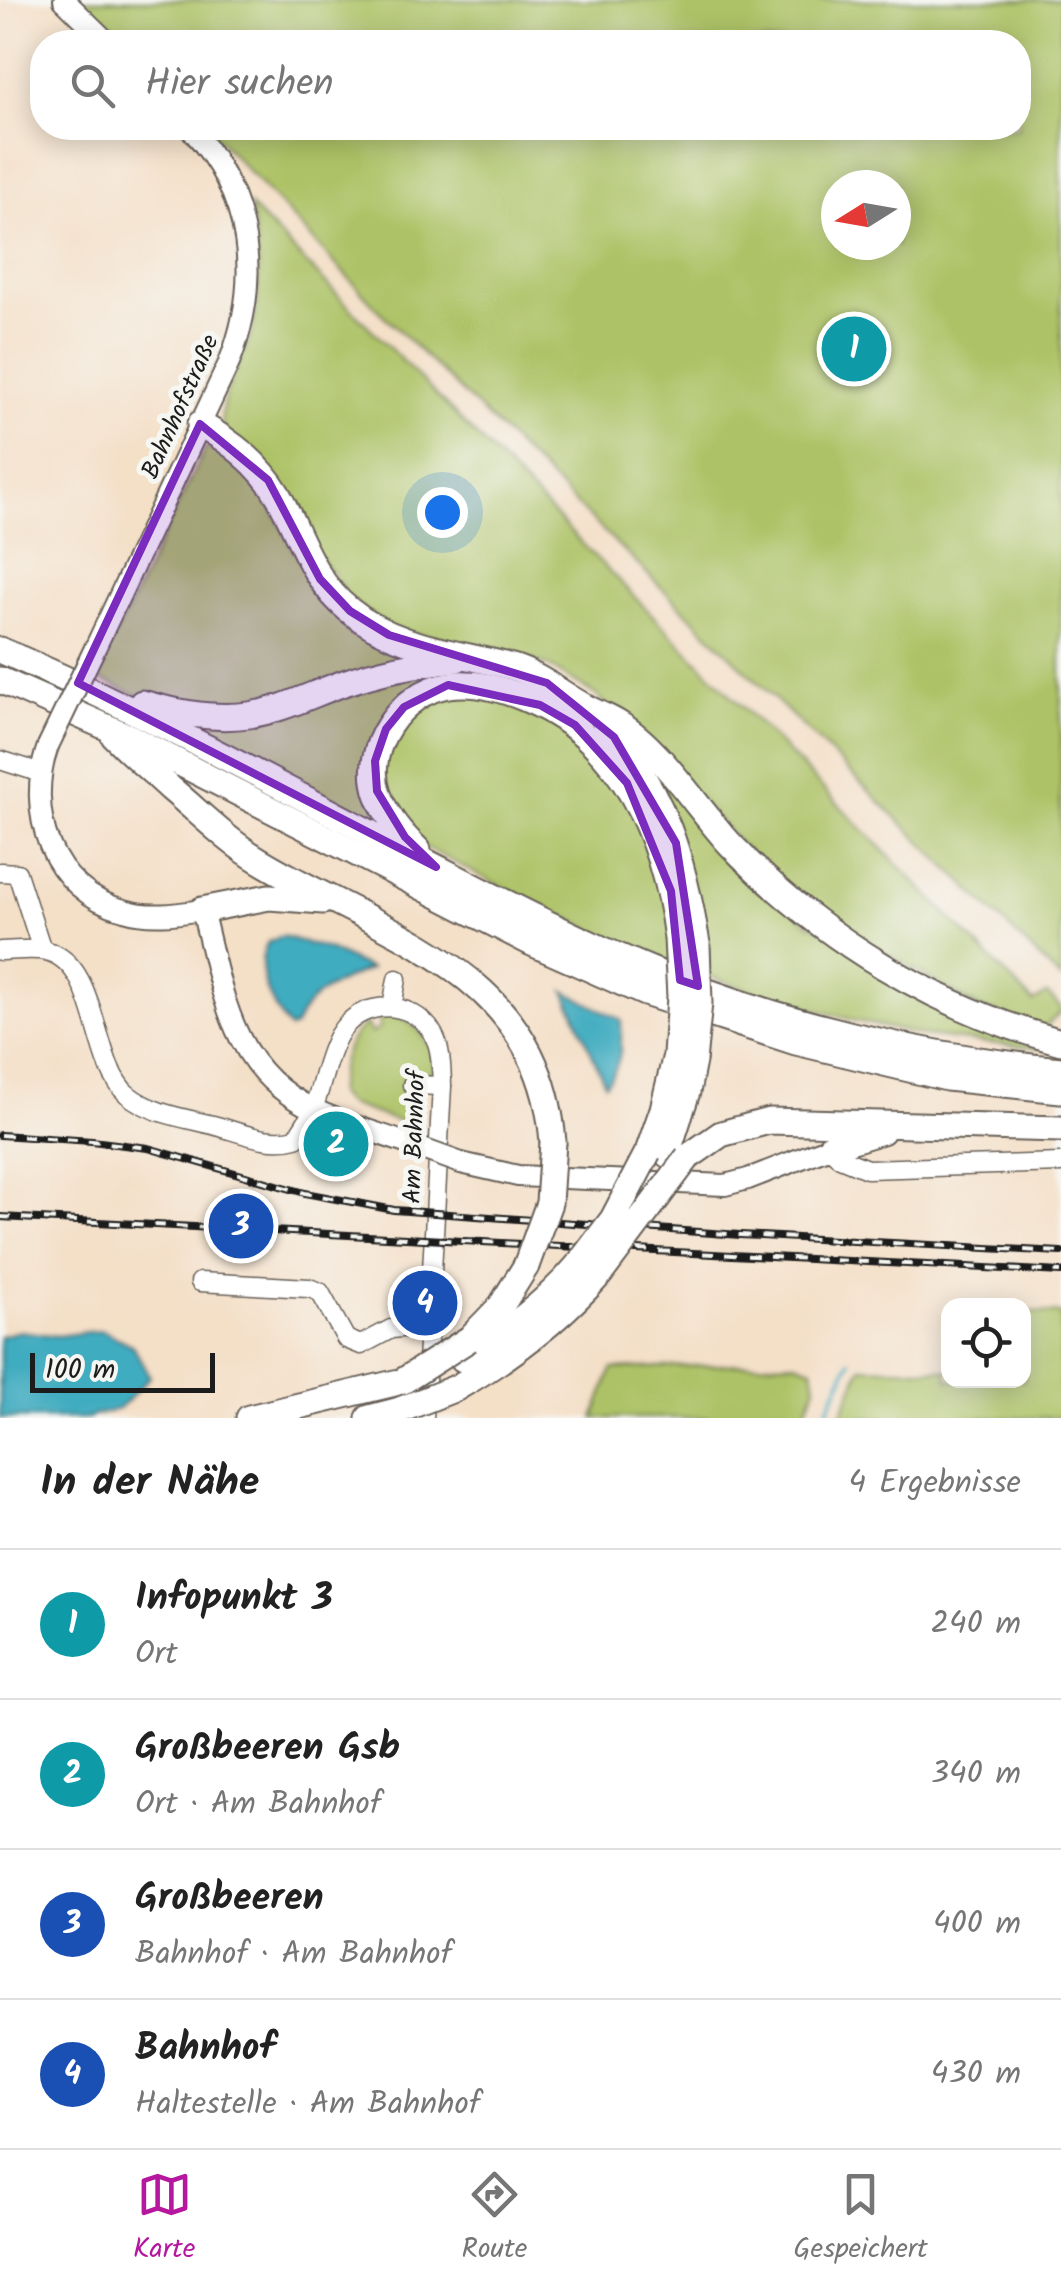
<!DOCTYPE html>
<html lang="de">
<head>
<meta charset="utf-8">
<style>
	:root { --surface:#fff; --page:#f2f2f2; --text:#222; --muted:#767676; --line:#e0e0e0; --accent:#b5179e }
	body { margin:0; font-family:Kalam,sans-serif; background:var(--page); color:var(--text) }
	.controls { position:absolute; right:30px; bottom:30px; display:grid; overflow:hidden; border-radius:20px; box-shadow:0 5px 25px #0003 }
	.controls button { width:90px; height:90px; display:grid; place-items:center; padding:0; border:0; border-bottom:2px solid var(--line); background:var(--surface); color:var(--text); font:50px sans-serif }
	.compass { position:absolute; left:821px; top:170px; width:90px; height:90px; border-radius:50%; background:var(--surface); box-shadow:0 5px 25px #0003; rotate:259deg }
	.scale { position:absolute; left:30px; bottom:25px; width:185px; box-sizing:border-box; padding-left:10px; border:5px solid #1c1c1c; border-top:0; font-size:28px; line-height:35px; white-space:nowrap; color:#1c1c1c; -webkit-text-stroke:8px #f6f6f2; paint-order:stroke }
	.you { position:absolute; left:442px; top:512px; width:35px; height:35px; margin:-25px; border:8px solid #fff; border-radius:50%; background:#1a73e8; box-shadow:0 0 0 15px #1a73e833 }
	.badge { display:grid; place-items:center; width:65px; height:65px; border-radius:50%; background:var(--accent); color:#fff; font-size:32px; font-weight:700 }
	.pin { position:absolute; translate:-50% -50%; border:5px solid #fff; box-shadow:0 2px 10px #0006 }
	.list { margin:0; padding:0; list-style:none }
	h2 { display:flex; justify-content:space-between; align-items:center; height:130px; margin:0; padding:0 40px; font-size:42px }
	h2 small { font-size:32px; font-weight:400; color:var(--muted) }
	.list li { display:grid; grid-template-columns:65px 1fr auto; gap:30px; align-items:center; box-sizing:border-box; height:150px; padding:0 40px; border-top:2px solid var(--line) }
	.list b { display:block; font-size:38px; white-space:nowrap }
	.list p { margin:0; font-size:32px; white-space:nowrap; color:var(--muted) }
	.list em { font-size:32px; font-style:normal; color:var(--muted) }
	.icon { flex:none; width:55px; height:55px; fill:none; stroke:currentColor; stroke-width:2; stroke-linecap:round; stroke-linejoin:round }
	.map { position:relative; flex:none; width:1061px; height:1418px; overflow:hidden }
	.search { position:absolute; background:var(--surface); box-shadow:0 5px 25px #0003; left:30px; right:30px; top:30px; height:110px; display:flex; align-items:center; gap:25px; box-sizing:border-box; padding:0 35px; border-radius:40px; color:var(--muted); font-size:38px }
	.sheet { height:730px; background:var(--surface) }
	nav { display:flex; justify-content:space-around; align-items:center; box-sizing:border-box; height:140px; border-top:2px solid var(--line); background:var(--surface); font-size:28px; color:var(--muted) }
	nav a { display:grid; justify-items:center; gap:5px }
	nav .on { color:var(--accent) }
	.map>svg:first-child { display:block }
	.green { fill:#adc266; stroke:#646f41; stroke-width:2.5; fill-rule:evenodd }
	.water { fill:#41acc0; stroke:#2e646e; stroke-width:2.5 }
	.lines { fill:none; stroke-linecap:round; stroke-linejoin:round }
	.stream { stroke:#41acc0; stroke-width:4 }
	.minor-casing { stroke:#686058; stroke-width:21 }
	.major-casing { stroke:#686058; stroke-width:24 }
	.highway-casing { stroke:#686058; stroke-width:29 }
	.minor { stroke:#fff; stroke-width:18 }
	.major { stroke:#fff; stroke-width:20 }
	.highway { stroke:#fff; stroke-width:25 }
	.rail-casing { stroke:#1c1c1c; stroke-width:8 }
	.rail { stroke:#f6f6f2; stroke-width:4; stroke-dasharray:11; stroke-linecap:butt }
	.major-bridge-casing { stroke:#686058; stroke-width:24; stroke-linecap:butt }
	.highway-bridge-casing { stroke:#686058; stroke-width:29; stroke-linecap:butt }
	.major-bridge { stroke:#fff; stroke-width:20 }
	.highway-bridge { stroke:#fff; stroke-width:25 }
	.marked { fill:#7b2cbf; fill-opacity:0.2; stroke:#7b2cbf; stroke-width:8; stroke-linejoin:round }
	.labels { text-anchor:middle; stroke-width:10; stroke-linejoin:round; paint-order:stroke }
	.street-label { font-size:25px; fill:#1c1c1c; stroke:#f6f6f2 }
</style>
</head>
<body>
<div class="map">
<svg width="1061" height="1418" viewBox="0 0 1061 1418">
	<rect width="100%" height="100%" fill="#f6f6f2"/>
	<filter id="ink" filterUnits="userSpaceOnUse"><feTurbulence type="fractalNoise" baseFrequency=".01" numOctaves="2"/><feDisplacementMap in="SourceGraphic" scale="20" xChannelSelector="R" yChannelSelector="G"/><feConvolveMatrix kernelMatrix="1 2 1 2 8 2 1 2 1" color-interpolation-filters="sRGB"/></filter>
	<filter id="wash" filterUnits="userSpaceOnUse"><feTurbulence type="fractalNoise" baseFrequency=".0048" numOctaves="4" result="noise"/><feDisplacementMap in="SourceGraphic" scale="40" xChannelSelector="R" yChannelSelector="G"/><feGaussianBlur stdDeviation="2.25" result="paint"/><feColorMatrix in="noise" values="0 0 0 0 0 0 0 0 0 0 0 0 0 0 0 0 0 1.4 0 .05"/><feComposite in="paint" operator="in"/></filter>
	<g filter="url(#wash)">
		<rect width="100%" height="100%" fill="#f4dfc7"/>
		<g class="green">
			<path d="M80,0H1061V979L385,317L208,128H1018V42H123ZM896,185V245H836V185Z"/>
			<path d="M250,206L1033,1002L1047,994L1061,1007V1012L1043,1029L978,1007L815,912L742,846L643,739L596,695L548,666L498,649L394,630L353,602L222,425C218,392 244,362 252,330C263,289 258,247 250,206Z"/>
			<polygon points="205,448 227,452 255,476 309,577 456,673 540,711 587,748 629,800 665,783 805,921 1061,1051 925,1036 856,1021 764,995 636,951 490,881 189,725 143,698 95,677"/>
			<path d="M389,1015C416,1018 428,1039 436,1064C428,1081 421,1077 404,1076L402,1101L421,1129L347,1104L337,1094C340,1068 344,1039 366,1024L371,1033L379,1029L380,1016Z"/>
			<polygon points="1024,1312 1061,1314 1061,1418 840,1418 861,1367 948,1370 948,1380 1024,1380"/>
			<polygon points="795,1362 813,1368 816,1386 803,1418 594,1418 612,1369"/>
		</g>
		<g class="water">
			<path d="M282,936L328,949L370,969C339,982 307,993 295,1027L289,1029C272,1008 252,968 268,942Z"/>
			<path d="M565,991L621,1020C622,1043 622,1067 605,1084Z"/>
			<polygon points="102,1330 133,1346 150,1377 119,1409 86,1418 0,1418 0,1336 20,1331 57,1336"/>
		</g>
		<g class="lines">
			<polyline class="stream" points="824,1418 850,1361"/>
		</g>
	</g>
	<g filter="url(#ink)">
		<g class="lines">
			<defs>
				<g id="minor">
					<polyline points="0,760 41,773"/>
					<polyline points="0,872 17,873 42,950"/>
					<path d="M0,951C15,951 32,948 46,951C100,964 91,1062 127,1094C151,1114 185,1118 213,1125C240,1132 269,1146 296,1138C302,1129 308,1121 312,1111C328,1075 327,1020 373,1009C386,1006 399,1007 411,1013C441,1029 441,1055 442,1086L424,1418"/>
					<polyline points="392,1007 397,979"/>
					<polyline points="412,1085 442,1086"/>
					<polyline points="830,1147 840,1158 867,1169 1061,1163"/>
					<polyline points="200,1282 309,1288 320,1292 346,1339 361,1345 391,1329 430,1325"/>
				</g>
				<g id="major">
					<polyline points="64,0 107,42"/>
					<path d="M96,646L229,363C262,279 252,195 190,128"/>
					<path d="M48,746C25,812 51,891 124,910C150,918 176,914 202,910C223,990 229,1069 313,1109C345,1124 381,1134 414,1146"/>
					<polyline points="461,1163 518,1176 725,1185 748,1179 830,1147"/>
				</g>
				<g id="highway">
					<path d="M200,424C231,442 259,463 278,495C301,536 311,579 349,610C395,648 456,652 512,667C539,675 561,694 585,707C596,713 608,717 619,724C659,747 699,811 732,846C822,939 936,1008 1061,1042"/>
					<path d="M0,650C146,712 285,789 426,862C500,900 574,939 651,970C780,1023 922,1057 1061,1070"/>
					<polyline points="0,680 129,737 532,943 645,993 796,1042 947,1078 1061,1090"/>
					<path d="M142,703C177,713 213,720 249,715C283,710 312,694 344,683C381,670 419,663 457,659"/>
					<path d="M605,728C664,788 684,863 697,944"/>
					<path d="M114,736C132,755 151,770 170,788C200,813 226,840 259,860C384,936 539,967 553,1142"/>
					<path d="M418,850C401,834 386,816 378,794C362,748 401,692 449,685C473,681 502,689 524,698C623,738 664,838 677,938"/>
					<polyline points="202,910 269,897 323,901"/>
					<polyline points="830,1147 882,1131"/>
					<polyline points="648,1152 663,1109 676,1055"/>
					<polyline points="667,1154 687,1092 693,1061"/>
					<polyline points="688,1157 721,1134 769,1121 1061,1129"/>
					<polyline points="469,1339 501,1306 526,1266"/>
					<path d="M463,1359C507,1332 546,1303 579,1264"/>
					<path d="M456,1388C511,1357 558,1321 600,1274"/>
					<polyline points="249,1418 403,1381"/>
					<polyline points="369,1418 400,1410"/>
				</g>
			</defs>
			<use href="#minor" class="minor-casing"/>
			<use href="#major" class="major-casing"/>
			<use href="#highway" class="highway-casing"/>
			<use href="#minor" class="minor"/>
			<use href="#major" class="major"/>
			<use href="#highway" class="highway"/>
			<defs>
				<g id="rail">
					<polyline points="0,1135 92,1141 148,1148 305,1193 394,1210 740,1235 1061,1252"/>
					<polyline points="0,1217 1061,1272"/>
				</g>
			</defs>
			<use href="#rail" class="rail-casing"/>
			<use href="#rail" class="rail"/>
			<defs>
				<g id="major-bridge">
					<polyline points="48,746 96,646"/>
					<polyline points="414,1146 461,1163"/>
				</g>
				<g id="highway-bridge">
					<polyline points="676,1055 680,997 677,938"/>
					<polyline points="693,1061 699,1003 697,944"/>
					<polyline points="579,1264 613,1219 648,1152"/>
					<polyline points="526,1266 549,1203 553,1142"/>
					<polyline points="600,1274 688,1157"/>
					<polyline points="403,1381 469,1339"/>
					<polyline points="400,1410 456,1388"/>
				</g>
			</defs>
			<use href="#major-bridge" class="major-bridge-casing"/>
			<use href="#highway-bridge" class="highway-bridge-casing"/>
			<use href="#major-bridge" class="major-bridge"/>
			<use href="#highway-bridge" class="highway-bridge"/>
		</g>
	</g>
	<path class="marked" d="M200,424L268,480L320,579L350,611L389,635L547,683L614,737L676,843L698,986L680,980L671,891L627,783L575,725L540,705L448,685L404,707L386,729L375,761L377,791L405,837L436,867L78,683Z"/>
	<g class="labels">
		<g class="street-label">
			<text transform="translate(179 406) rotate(-66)" y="9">Bahnhofstraße</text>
			<text transform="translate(413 1137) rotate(-88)" y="9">Am Bahnhof</text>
		</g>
	</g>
</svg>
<div class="controls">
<button><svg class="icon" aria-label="locate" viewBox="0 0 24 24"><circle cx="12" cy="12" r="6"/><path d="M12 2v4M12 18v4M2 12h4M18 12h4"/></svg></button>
</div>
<svg class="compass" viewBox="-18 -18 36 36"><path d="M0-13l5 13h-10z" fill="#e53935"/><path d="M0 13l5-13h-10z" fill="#767676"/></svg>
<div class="scale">100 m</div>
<div class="you"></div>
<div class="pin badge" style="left:854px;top:349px;background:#0f9aa8">1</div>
<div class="pin badge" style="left:336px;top:1144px;background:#0f9aa8">2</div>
<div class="pin badge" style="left:241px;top:1226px;background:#1a4fb4">3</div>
<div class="pin badge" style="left:425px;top:1303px;background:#1a4fb4">4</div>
<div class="search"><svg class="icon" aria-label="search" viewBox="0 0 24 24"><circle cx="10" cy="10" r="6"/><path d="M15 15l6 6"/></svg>Hier suchen</div>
</div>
<section class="sheet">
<h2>In der Nähe<small>4 Ergebnisse</small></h2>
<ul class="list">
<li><span class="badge" style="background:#0f9aa8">1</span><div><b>Infopunkt 3</b><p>Ort</p></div><em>240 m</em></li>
<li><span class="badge" style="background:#0f9aa8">2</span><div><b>Großbeeren Gsb</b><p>Ort · Am Bahnhof</p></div><em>340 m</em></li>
<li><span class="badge" style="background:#1a4fb4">3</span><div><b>Großbeeren</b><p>Bahnhof · Am Bahnhof</p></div><em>400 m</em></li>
<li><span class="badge" style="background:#1a4fb4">4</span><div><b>Bahnhof</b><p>Haltestelle · Am Bahnhof</p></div><em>430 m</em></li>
</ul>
</section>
<nav>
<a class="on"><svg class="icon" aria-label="map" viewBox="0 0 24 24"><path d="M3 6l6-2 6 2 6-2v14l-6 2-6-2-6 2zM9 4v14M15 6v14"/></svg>Karte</a>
<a><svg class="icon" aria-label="directions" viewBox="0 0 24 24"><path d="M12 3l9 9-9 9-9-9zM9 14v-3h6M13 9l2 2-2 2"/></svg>Route</a>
<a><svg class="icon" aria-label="saved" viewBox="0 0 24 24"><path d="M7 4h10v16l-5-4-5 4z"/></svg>Gespeichert</a>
</nav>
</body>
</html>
